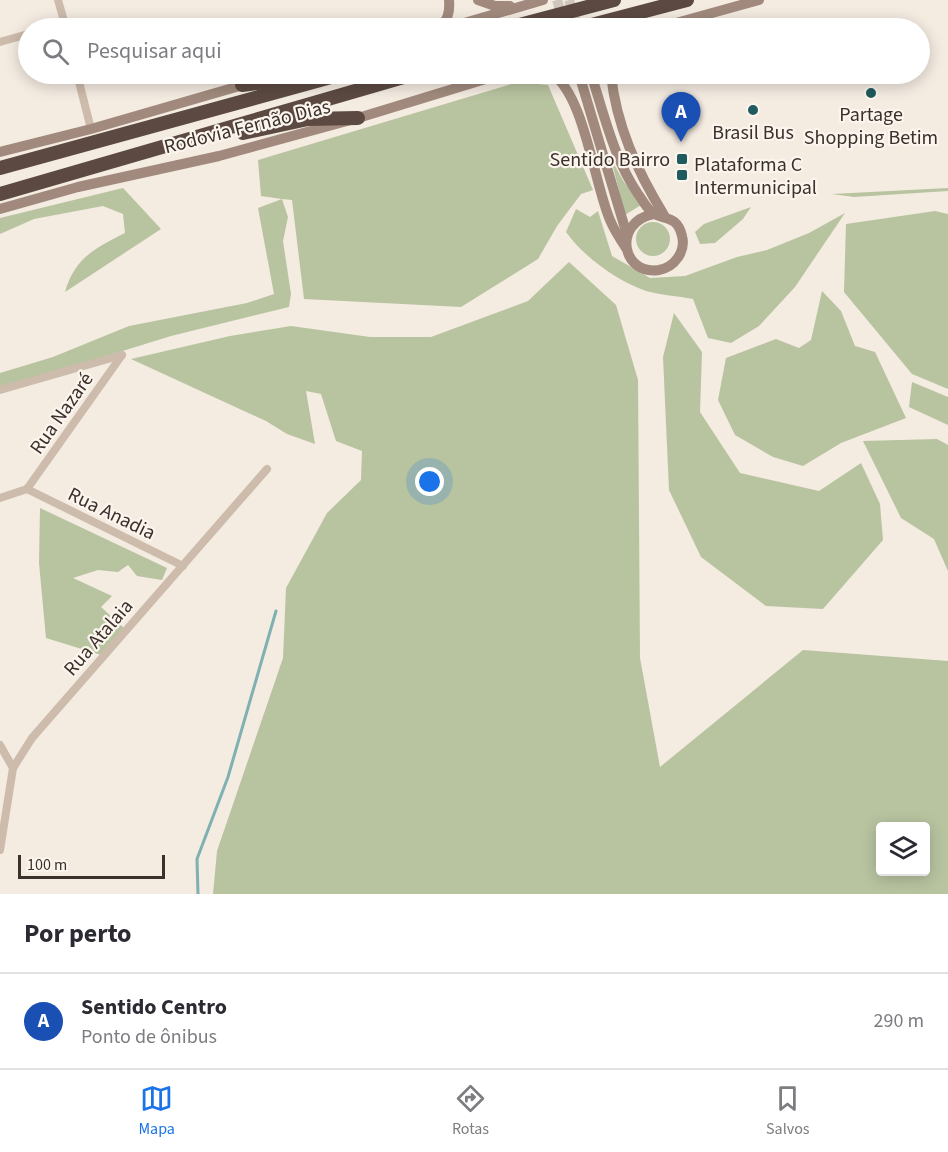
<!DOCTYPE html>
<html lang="pt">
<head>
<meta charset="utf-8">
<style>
	:root { --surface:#fff; --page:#f7f7f7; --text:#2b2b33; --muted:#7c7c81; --line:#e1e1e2; --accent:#1a73e8 }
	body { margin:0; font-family:"Source Sans 3",sans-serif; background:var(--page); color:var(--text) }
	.controls { position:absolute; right:18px; bottom:18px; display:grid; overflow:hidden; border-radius:6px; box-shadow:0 3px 15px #0003 }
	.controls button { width:54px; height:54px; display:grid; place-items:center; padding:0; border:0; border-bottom:2px solid var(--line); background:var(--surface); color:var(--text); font:30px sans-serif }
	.scale { position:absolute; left:18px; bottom:15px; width:147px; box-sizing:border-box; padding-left:6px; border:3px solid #3b302b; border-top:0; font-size:16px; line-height:21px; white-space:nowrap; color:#3b302b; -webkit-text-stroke:4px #fbf5ee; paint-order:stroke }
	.you { position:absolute; left:430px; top:482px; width:21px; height:21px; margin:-15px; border:4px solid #fff; border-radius:50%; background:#1a73e8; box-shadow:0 0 0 9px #1a73e833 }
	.badge { display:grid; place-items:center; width:39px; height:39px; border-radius:50%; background:var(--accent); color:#fff; font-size:20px; font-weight:700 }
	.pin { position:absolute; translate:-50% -50px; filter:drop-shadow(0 2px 3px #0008) }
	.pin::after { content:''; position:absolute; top:32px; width:21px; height:18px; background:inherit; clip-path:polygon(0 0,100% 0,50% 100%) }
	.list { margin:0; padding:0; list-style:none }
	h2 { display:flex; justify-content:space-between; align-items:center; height:78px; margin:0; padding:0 24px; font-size:26px }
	h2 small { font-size:20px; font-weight:400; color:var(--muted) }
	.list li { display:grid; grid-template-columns:39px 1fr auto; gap:18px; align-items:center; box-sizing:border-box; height:96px; padding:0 24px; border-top:2px solid var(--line) }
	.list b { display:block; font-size:22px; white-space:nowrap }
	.list p { margin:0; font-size:20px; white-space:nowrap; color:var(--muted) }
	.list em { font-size:20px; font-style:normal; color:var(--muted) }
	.icon { flex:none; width:33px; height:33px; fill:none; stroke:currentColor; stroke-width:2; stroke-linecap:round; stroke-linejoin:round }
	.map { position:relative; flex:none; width:948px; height:894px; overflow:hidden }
	.search { position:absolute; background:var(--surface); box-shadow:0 3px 15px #0003; left:18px; right:18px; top:18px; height:66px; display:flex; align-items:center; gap:15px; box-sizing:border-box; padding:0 21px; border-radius:33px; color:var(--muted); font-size:22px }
	.sheet { height:174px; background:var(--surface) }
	nav { display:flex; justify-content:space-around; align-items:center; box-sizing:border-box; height:84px; border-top:2px solid var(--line); background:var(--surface); font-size:16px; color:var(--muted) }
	nav a { display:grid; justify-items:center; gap:3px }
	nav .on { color:var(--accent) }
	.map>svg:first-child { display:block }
	.green { fill:#b8c4a0; fill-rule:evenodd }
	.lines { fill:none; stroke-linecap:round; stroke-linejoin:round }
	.stream { stroke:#7fb0b2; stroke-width:3 }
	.secondary-tunnel { stroke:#cfc6bd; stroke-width:10; stroke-dasharray:10 5; stroke-linecap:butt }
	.street { stroke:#cdbbac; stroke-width:8 }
	.secondary { stroke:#a18a7d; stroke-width:10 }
	.highway { stroke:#5c4a42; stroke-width:14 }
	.poi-dot { fill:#1f5a5e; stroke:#fbf5ee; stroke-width:2 }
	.labels { text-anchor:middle; stroke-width:4.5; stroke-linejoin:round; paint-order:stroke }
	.poi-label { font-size:20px; fill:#3b302b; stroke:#fbf5ee }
	.street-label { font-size:20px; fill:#3b302b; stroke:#fbf5ee }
</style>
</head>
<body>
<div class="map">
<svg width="948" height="894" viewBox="0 0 948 894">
	<rect width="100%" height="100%" fill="#f4ebe1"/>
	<g class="green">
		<polygon points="518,82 548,85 593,190 581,194 557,226 538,259 461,307 304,299 292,200 282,199 288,217 283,241 291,294 289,307 171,336 0,389 0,373 53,357 129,326 247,303 274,294 258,208 282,199 261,196 258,160"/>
		<polygon points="611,159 624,182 641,205 625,215"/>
		<path d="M123,188L161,229L65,292C75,257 96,248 125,233L123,214L103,206L34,219L0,234V218Z"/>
		<polygon points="948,188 948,191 854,197 832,194"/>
		<polygon points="751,207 743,219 715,243 700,244 695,232 704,224"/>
		<path d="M576,209L590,217L598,211L612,256L650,278L685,276L737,257L767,250L809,233L845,213L795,287L759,326L731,343L708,338L693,299C678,296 660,295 646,291C617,281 583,256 566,232Z"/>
		<polygon points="935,211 948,214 948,389 912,374 844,292 846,224"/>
		<circle cx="653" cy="239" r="17"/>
		<path d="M569,262L616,305L638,380L640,658L660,767L803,650L948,661V894H213L217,851L283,658L286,588L327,513L361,480L362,451L336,441L321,394L306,391L315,444L287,434L266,421L131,359L230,336L291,326L370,337H431L528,301ZM880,826H926V872H880Z"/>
		<polygon points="822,291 841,311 855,346 875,352 906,418 841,443 803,466 773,457 735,435 718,400 726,358 776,339 799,348 811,340"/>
		<polygon points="674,313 702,352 700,412 740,473 819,491 861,463 880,504 883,540 823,609 766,606 701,557 669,490 663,357"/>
		<polygon points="912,382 948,397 948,425 909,407"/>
		<polygon points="937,439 948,445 948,571 934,539 901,518 863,441"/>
		<polygon points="40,508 167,568 162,580 137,576 128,565 118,572 98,570 73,578 112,596 101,607 124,628 101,655 46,638 39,563"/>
	</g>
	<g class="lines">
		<polyline class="stream" points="198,894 197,859 228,777 276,611"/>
		<g class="secondary-tunnel">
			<polyline points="557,0 566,28"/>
			<polyline points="569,0 578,28"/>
		</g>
		<g class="street">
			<polyline points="58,0 66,28"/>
			<polyline points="48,28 65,24"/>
			<polyline points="0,42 28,34"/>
			<polyline points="77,74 91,129"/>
			<polyline points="0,390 122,355"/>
			<polyline points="27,489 183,566"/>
			<polyline points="27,489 122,355"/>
			<polyline points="0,498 27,489"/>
			<polyline points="0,745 13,768"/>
			<polyline points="0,850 13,768 32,738 267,469"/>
		</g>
		<g class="secondary">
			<polyline points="478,0 495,6 510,6"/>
			<path d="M439,28C448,20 450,12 449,0"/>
			<polyline points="447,28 543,0"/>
			<polyline points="658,28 759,0"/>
			<path d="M552,74C584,94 594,183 610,220C614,230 620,239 626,248"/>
			<polyline points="579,74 627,235"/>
			<path d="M591,74C604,114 614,159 638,194C642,199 646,208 652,212C661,221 677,213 682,236C686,251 675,267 659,270C622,276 612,223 653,214"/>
			<path d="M611,74C616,125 637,171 664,215"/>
			<polyline points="0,152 91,129 250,83"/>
			<polyline points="0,209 78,187 219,156 358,118 502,74"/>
		</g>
		<g class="highway">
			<polyline points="508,28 614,0"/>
			<polyline points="580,28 687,0"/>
			<polyline points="242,85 298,78"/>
			<polyline points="243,133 308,119 358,118"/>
			<polyline points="0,168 342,74"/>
			<polyline points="0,194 414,74"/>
		</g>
	</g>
	<g class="poi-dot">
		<circle cx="871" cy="93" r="6"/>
		<circle cx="753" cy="110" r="6"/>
		<rect x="676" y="153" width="12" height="12" rx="3"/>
		<rect x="676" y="169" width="12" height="12" rx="3"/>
	</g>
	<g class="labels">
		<g class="poi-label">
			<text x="871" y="121">Partage<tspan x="871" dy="23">Shopping Betim</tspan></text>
			<text x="753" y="139">Brasil Bus</text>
			<text x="670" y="166" text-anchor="end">Sentido Bairro</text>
			<text x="694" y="171" text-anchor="start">Plataforma C<tspan x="694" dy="23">Intermunicipal</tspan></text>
		</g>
		<g class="street-label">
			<text transform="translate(247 126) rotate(-14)" y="7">Rodovia Fernão Dias</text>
			<text transform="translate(61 413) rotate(-55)" y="7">Rua Nazaré</text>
			<text transform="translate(112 513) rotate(26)" y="7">Rua Anadia</text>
			<text transform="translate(98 637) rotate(-49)" y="7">Rua Atalaia</text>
		</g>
	</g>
</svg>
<div class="controls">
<button><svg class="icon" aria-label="layers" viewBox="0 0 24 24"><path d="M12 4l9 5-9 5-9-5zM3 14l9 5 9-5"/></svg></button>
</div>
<div class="scale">100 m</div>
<div class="you"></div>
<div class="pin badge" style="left:681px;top:142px;background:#1a4fb4">A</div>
<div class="search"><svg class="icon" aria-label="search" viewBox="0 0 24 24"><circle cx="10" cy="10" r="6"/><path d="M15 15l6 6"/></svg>Pesquisar aqui</div>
</div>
<section class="sheet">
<h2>Por perto<small></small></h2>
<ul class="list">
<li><span class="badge" style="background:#1a4fb4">A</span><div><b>Sentido Centro</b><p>Ponto de ônibus</p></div><em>290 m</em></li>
</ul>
</section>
<nav>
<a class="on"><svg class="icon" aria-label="map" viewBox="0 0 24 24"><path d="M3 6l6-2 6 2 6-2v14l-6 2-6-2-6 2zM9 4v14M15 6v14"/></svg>Mapa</a>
<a><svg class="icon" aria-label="directions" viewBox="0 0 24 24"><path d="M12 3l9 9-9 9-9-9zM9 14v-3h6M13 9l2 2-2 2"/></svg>Rotas</a>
<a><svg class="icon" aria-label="saved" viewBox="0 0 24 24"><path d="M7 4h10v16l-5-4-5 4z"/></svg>Salvos</a>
</nav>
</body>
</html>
